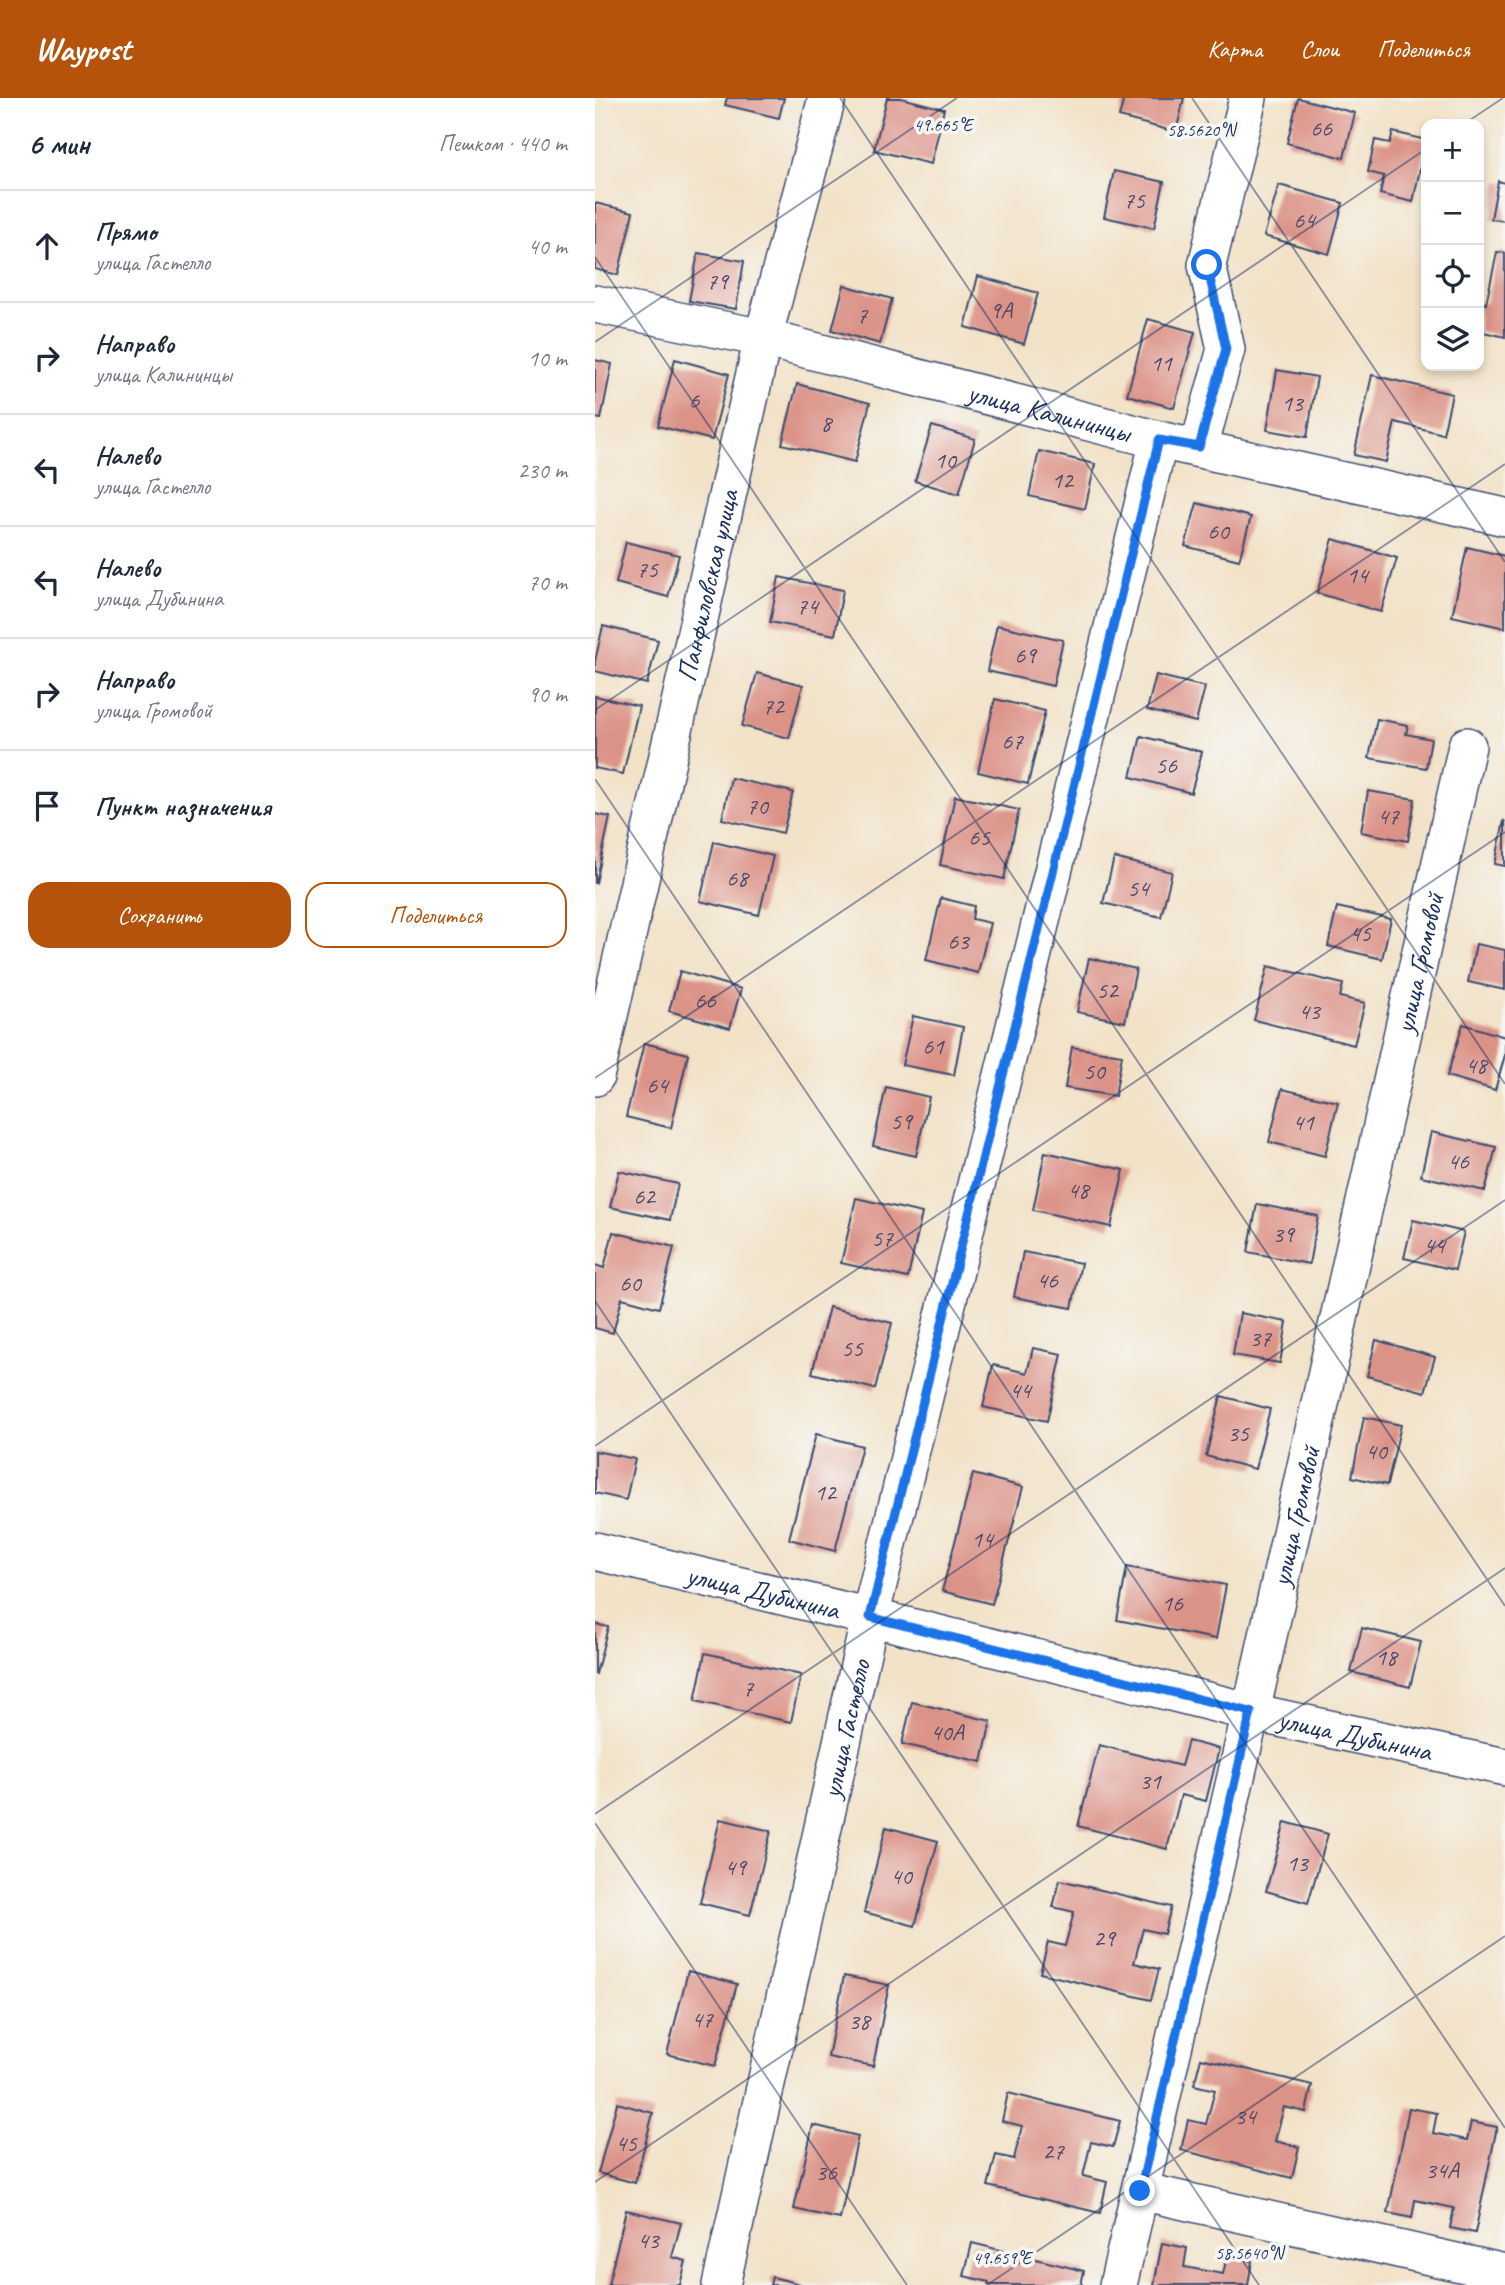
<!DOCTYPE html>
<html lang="ru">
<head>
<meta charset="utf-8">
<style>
	:root { --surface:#fff; --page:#f2f2f3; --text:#1f2937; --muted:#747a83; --line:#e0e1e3; --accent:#b45309 }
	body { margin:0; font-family:Caveat,sans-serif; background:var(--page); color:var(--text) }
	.controls { position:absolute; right:21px; top:21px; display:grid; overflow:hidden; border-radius:14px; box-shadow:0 4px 10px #0003 }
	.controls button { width:63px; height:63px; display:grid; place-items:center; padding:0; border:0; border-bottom:2px solid var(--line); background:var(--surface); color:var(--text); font:35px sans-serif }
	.stop { position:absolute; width:21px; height:21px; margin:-16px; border:5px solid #1a73e8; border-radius:50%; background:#fff }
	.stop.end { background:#1a73e8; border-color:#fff; box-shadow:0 2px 7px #0008 }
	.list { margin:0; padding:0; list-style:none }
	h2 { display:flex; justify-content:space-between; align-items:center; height:91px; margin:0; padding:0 28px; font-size:30px }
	h2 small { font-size:23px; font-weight:400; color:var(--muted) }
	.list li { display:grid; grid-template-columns:46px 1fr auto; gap:21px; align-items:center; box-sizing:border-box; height:112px; padding:0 28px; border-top:2px solid var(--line) }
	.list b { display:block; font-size:26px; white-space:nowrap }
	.list p { margin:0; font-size:23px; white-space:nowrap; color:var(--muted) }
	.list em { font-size:23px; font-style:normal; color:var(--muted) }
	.actions { display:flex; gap:14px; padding:21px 28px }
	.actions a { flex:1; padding:16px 0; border:2px solid var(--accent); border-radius:21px; text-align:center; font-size:24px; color:var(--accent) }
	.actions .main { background:var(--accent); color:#fff }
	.icon { flex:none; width:38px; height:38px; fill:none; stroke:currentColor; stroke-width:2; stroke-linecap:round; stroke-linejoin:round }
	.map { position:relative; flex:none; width:910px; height:2187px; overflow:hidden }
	header { display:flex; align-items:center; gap:42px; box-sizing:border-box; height:98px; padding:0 35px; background:var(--accent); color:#fff }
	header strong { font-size:33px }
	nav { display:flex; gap:38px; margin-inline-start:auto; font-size:24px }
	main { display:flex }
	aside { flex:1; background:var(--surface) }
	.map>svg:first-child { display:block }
	.building { fill:#db9287 }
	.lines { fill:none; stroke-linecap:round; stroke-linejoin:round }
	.minor-casing { stroke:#3b4a6e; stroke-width:40 }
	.minor { stroke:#fff; stroke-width:37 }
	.route { stroke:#1a73e8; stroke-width:9 }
	.ticks { fill:none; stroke:#1b2f5e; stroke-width:2; stroke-opacity:0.45 }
	.labels { text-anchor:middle; stroke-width:7; stroke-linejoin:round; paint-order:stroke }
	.number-label { font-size:24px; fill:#4b4868 }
	.street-label { font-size:28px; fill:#1b2f5e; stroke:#f6f6f2 }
	.ticks-label { font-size:18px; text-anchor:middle; fill:#1b2f5e; stroke:#f6f6f2; stroke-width:7; stroke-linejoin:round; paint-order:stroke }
</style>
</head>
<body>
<header>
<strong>Waypost</strong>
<nav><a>Карта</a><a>Слои</a><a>Поделиться</a></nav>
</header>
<main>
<aside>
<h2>6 мин<small>Пешком · 440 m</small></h2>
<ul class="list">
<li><svg class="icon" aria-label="ahead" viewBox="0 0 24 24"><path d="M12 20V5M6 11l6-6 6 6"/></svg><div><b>Прямо</b><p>улица Гастелло</p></div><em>40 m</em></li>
<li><svg class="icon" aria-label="right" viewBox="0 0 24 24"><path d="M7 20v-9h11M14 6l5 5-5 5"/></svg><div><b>Направо</b><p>улица Калининцы</p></div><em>10 m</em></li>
<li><svg class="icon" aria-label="left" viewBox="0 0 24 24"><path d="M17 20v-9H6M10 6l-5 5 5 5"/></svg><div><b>Налево</b><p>улица Гастелло</p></div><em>230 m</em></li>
<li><svg class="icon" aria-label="left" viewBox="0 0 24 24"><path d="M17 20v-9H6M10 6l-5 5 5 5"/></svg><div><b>Налево</b><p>улица Дубинина</p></div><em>70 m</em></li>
<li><svg class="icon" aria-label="right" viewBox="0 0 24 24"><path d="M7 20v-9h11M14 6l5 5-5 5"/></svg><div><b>Направо</b><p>улица Громовой</p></div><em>90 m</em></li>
<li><svg class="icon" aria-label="arrive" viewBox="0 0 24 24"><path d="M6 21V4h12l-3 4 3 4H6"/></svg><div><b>Пункт назначения</b></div></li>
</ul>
<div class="actions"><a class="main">Сохранить</a><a>Поделиться</a></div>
</aside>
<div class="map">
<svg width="910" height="2187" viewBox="0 0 910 2187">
	<rect width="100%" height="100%" fill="#f6f6f2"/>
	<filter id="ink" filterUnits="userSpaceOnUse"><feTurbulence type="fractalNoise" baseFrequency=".0143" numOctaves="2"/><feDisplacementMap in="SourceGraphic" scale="14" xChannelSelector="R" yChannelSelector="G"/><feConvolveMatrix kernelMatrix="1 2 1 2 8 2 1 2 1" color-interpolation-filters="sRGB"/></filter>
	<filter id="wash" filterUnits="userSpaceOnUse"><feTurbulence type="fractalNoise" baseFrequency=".00686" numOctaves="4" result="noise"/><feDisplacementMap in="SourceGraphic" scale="28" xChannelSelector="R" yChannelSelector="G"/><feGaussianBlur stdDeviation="1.57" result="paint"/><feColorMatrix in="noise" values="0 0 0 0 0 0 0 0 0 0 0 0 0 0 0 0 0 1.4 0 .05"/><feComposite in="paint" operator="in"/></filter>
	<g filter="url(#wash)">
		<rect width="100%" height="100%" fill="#f2e2c8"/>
		<g id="blocks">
			<g class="building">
				<polygon points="132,0 189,0 184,20 130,7"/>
				<polygon points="292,0 306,0 349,11 336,66 279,52"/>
				<polygon points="529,0 589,0 581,34 524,19"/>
				<polygon points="703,0 760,15 749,60 692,45"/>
				<polygon points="798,34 831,42 818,104 785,96 789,78 773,74 780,42 795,45"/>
				<polygon points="519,73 569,84 559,130 509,119"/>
				<polygon points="903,83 910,85 910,123 896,121"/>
				<polygon points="684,87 748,105 734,156 669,138"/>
				<polygon points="0,105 38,114 23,177 0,171"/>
				<polygon points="902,154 910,155 910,239 884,233 884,204 891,206"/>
				<polygon points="103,155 149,163 141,211 94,203"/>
				<polygon points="383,178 443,195 429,246 370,229"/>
				<polygon points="249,187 297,201 285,246 237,232"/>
				<polygon points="553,221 600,234 579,310 532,297"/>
				<polygon points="80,261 134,276 117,342 63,328"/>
				<polygon points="0,262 17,266 6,321 0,320"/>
				<polygon points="682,272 722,279 712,339 672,332"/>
				<polygon points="777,277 857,296 848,336 800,324 791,364 759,357"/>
				<polygon points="202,286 275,305 260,364 187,346"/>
				<polygon points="337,328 380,341 364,396 320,383"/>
				<polygon points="444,353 500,366 490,411 434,398"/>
				<polygon points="602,405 656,419 644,462 590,448"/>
				<polygon points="738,441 802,460 786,514 722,495"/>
				<polygon points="31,444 84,457 73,499 21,485"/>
				<polygon points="872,449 910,458 910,530 857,518"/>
				<polygon points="184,479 248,492 240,537 175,524"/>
				<polygon points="402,527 468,542 458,588 392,573"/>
				<polygon points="8,528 63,542 52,586 0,573 0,563"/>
				<polygon points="162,575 208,587 194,640 147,628"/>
				<polygon points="561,577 610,589 601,624 552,612"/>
				<polygon points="0,598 44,608 28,676 0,670"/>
				<polygon points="400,601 450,613 433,686 383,674"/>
				<polygon points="782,621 813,627 811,636 836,641 831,670 774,660"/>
				<polygon points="546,638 607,654 596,695 536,679"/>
				<polygon points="136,680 198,694 188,735 127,721"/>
				<polygon points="773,693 820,701 813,743 766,734"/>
				<polygon points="360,698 424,712 409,781 345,767"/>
				<polygon points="0,716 15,719 1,785 0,785"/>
				<polygon points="909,723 910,724 910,768 900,766"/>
				<polygon points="119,744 178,758 164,817 105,803"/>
				<polygon points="519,760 577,774 566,819 508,805"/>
				<polygon points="346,800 379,808 377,821 395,825 383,875 331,862"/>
				<polygon points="742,809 796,821 787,861 733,848"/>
				<polygon points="881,846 910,852 910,892 873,884"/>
				<polygon points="494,860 541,871 530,924 482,914"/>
				<polygon points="673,868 748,886 745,899 770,905 759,947 659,922"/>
				<polygon points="85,873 146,891 135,930 74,913"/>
				<polygon points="318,918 368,929 359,977 307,967"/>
				<polygon points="868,926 910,939 910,957 900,992 852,978"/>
				<polygon points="49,945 93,956 76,1030 31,1019"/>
				<polygon points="477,949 527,957 520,998 470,990"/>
				<polygon points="291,989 334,999 321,1058 278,1048"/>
				<polygon points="687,991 743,1004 730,1058 674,1044"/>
				<polygon points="836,1034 901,1049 890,1093 826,1078"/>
				<polygon points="450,1054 529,1072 516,1129 438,1112"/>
				<polygon points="24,1073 83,1086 75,1122 15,1109"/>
				<polygon points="261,1100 327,1115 313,1180 246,1165"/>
				<polygon points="662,1106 723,1118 714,1166 653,1154"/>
				<polygon points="818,1122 869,1134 860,1172 809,1160"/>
				<polygon points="18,1134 79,1149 64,1210 27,1200 18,1235 0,1230 0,1167 9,1170"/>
				<polygon points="428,1154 486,1165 477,1210 419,1199"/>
				<polygon points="234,1209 297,1225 280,1291 217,1275"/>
				<polygon points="645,1215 692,1224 685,1265 638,1257"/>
				<polygon points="781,1242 840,1259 830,1294 772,1278"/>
				<polygon points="438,1250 467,1256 452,1323 388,1309 398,1267 432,1275"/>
				<polygon points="626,1298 675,1311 660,1371 611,1358"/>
				<polygon points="769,1319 806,1327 792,1387 757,1379"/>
				<polygon points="221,1336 267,1348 240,1453 194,1441"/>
				<polygon points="0,1353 40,1361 31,1402 0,1395"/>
				<polygon points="378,1376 428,1389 397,1506 347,1493"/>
				<polygon points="532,1469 631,1487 621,1541 522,1522"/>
				<polygon points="0,1526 13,1529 1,1576 0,1576"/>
				<polygon points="767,1530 826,1544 815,1589 756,1574"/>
				<polygon points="110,1555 206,1577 196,1624 100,1603"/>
				<polygon points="317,1604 396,1623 387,1664 307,1646"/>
				<polygon points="593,1643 624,1651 611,1703 586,1697 572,1751 483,1728 504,1647 586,1668"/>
				<polygon points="125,1721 176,1733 155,1817 105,1805"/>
				<polygon points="690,1724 733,1736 713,1805 671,1793"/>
				<polygon points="291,1729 343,1743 320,1828 269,1814"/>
				<polygon points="465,1782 576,1809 569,1836 548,1831 539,1865 564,1871 556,1902 445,1875 453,1844 470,1848 479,1814 458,1809"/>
				<polygon points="93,1873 142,1886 120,1968 72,1956"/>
				<polygon points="249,1878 294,1887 278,1968 233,1959"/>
				<polygon points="606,1960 717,1987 711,2014 689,2009 680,2043 704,2049 697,2080 586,2052 593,2022 611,2026 620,1992 599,1987"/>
				<polygon points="413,1995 525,2023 518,2049 496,2044 488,2078 512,2084 505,2115 393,2088 401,2057 419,2061 427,2028 407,2023"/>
				<polygon points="22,2005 58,2015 40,2085 3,2075"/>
				<polygon points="814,2010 842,2015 838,2035 872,2042 876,2024 902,2029 880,2135 855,2130 859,2110 820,2102 817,2120 793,2115"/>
				<polygon points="218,2027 263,2038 245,2121 199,2111"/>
				<polygon points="31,2112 86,2125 77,2159 91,2163 85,2187 13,2187"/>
				<polygon points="377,2145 489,2173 486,2187 393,2187 394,2184 369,2178"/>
				<polygon points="567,2145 592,2150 589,2169 628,2176 632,2158 657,2163 653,2187 559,2187"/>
				<polygon points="177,2179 206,2186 206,2187 175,2187"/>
			</g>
		</g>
	</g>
	<g filter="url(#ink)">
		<use href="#blocks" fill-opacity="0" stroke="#3b4a6e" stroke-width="2"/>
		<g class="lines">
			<defs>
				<g id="minor">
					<path id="s1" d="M0,206L168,240L564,342L910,419"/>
					<polyline points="604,349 631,251 612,167 653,0"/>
					<path id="s2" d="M0,979L168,240L232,0"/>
					<path id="s3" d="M0,1453L275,1519L656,1614L910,1669"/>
					<polyline points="545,2093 910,2175"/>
					<path id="s4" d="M126,2187L275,1519L564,342"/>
					<path id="s5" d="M523,2187L656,1614L872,648"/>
				</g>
			</defs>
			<use href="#minor" class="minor-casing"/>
			<use href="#minor" class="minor"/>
		</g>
	</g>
	<g class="lines" filter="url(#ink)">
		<polyline class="route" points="545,2093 656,1614 275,1519 564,342 604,349 631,251 612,167"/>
	</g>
	<path class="ticks" d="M245,0L910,986M597,0L910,464M869,26L908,0M0,159L910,1508M0,244L362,0M0,612L831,51M0,681L910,2030M0,980L910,366M0,1203L664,2187M0,1348L910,734M0,1716L910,1102M0,1725L312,2187M0,2084L910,1470M392,2187L910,1838"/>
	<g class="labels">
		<g class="number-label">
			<text x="726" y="38">66</text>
			<text x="539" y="110">75</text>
			<text x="709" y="130">64</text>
			<text x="122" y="191">79</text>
			<text x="406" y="220">9А</text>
			<text x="267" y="225">7</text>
			<text x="566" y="273">11</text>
			<text x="99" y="310">6</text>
			<text x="697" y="313">13</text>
			<text x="231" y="333">8</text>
			<text x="350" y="370">10</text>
			<text x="467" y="390">12</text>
			<text x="623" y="441">60</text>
			<text x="52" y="479">75</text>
			<text x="762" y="485">14</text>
			<text x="212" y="516">74</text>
			<text x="430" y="565">69</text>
			<text x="178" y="616">72</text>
			<text x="417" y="651">67</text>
			<text x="571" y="675">56</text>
			<text x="162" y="716">70</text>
			<text x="793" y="726">47</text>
			<text x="384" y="747">65</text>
			<text x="142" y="788">68</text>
			<text x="543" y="798">54</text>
			<text x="765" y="843">45</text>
			<text x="363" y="851">63</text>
			<text x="512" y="900">52</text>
			<text x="110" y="910">66</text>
			<text x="714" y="921">43</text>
			<text x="338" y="956">61</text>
			<text x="881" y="975">48</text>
			<text x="499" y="981">50</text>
			<text x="62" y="995">64</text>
			<text x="306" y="1031">59</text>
			<text x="708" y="1032">41</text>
			<text x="863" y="1071">46</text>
			<text x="483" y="1100">48</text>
			<text x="49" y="1106">62</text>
			<text x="688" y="1144">39</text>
			<text x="287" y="1148">57</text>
			<text x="839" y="1155">44</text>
			<text x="452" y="1190">46</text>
			<text x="35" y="1193">60</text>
			<text x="665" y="1248">37</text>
			<text x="257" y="1258">55</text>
			<text x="425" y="1300">44</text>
			<text x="643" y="1343">35</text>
			<text x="781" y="1361">40</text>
			<text x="230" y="1402">12</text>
			<text x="387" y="1449">14</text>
			<text x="577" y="1513">16</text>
			<text x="791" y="1567">18</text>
			<text x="153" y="1598">7</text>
			<text x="352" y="1642">40А</text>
			<text x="555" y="1691">31</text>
			<text x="702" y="1773">13</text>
			<text x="140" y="1777">49</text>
			<text x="306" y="1786">40</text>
			<text x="509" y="1848">29</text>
			<text x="107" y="1929">47</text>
			<text x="264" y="1931">38</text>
			<text x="650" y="2026">34</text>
			<text x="31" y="2053">45</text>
			<text x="458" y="2061">27</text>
			<text x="847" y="2080">34А</text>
			<text x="231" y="2082">36</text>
			<text x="53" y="2150">43</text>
		</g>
		<g class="street-label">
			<text dy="10" stroke="none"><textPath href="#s1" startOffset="467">улица Калининцы</textPath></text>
			<text dy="10" stroke="none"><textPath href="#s2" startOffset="504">Панфиловская улица</textPath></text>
			<text dy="10" stroke="none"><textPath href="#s5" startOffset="1356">улица Громовой</textPath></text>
			<text dy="10" stroke="none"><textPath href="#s5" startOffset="789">улица Громовой</textPath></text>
			<text dy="10" stroke="none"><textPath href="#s3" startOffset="173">улица Дубинина</textPath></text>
			<text dy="10" stroke="none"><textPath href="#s4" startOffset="570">улица Гастелло</textPath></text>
			<text dy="10" stroke="none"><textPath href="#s3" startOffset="782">улица Дубинина</textPath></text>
		</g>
	</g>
	<g class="ticks-label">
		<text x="348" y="33">49.665°E</text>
		<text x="606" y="38">58.5620°N</text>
		<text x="654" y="2161">58.5640°N</text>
		<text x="407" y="2166">49.659°E</text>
	</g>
</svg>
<div class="controls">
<button>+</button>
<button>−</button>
<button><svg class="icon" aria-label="locate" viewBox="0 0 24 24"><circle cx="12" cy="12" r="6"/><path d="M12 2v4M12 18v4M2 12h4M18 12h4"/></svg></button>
<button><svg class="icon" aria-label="layers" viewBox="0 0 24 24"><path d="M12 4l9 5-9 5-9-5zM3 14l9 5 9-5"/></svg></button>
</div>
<div class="stop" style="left:612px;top:167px"></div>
<div class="stop end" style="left:545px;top:2093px"></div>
</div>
</main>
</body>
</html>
